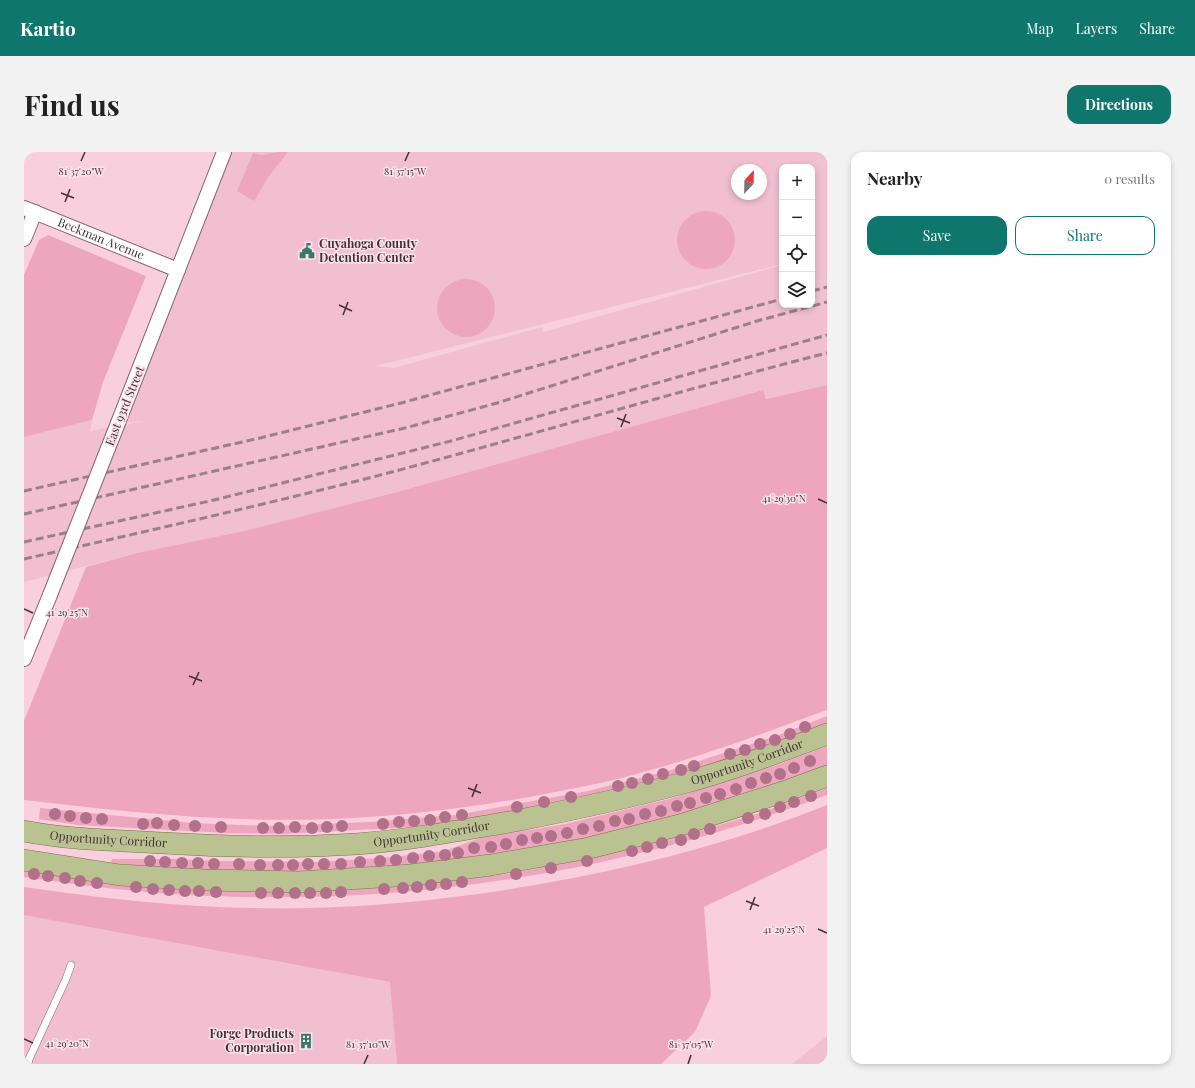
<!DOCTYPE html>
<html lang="en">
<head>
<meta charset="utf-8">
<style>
	:root { --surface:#fff; --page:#f2f2f2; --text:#222; --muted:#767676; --line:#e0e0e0; --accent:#0f766e }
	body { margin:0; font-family:"Playfair Display",serif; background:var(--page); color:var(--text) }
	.controls { position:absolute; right:12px; top:12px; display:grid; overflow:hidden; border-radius:8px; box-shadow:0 2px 6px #0003 }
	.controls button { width:36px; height:36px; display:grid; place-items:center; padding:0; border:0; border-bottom:1px solid var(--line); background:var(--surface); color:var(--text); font:20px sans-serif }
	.compass { position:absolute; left:707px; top:12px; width:36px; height:36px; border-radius:50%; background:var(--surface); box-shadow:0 2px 6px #0003; rotate:22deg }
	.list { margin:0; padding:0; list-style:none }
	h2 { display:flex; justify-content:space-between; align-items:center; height:52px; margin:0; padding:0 16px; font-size:17px }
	h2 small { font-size:13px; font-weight:400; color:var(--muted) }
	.actions { display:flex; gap:8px; padding:12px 16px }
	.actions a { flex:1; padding:9px 0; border:1px solid var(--accent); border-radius:12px; text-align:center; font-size:14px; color:var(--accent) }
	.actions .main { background:var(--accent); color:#fff }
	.icon { flex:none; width:22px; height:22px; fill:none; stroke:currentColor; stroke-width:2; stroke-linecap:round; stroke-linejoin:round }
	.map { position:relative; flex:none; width:803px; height:912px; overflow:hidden; border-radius:12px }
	header { display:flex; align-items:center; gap:24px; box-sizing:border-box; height:56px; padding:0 20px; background:var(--accent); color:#fff }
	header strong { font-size:19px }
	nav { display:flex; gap:22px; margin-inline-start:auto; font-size:14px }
	.intro { display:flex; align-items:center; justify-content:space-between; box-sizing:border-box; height:96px; padding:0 24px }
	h1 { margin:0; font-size:28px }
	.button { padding:10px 18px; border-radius:12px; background:var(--accent); color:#fff; font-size:14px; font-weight:700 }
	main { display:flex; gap:24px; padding:0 24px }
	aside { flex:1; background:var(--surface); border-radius:12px; box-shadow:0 2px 6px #0003 }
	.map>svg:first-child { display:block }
	.built { fill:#f1bfcf; fill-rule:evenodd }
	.green { fill:#eea6bf }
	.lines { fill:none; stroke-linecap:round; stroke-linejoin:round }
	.lane-casing { stroke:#88636f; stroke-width:8 }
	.street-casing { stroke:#88636f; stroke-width:16 }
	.primary-casing { stroke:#737543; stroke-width:22 }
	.lane { stroke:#fff; stroke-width:7 }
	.street { stroke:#fff; stroke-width:14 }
	.primary { stroke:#bbc292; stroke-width:21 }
	.rail { stroke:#9d7f89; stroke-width:3; stroke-dasharray:8 4; stroke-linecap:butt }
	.street-bridge-casing { stroke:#88636f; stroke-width:16; stroke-linecap:butt }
	.street-bridge { stroke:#fff; stroke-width:14 }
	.tree { fill:#b2708b }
	.ticks { fill:none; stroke:#423137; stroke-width:1.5 }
	.labels { text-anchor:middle; stroke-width:3; stroke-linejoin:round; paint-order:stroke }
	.street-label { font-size:12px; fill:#423137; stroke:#fce2ea }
	.poi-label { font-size:12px; font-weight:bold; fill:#423137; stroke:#fce2ea; text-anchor:start }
	.ticks-label { font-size:10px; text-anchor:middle; fill:#423137; stroke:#fce2ea; stroke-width:3; stroke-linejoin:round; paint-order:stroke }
</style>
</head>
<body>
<header>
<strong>Kartio</strong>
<nav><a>Map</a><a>Layers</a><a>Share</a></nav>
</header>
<div class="intro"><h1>Find us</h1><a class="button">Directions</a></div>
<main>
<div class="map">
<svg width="803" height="912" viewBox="0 0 803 912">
	<rect width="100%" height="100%" fill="#facfdd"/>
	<g class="built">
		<path d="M200,0H803V233L741,247L739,238L373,340L220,379L113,401L0,430V285L68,268L66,279L121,269L94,271ZM758,15H788V153H758V113L519,180L518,175L370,216L352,214L758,112ZM713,18H737V42H713Z"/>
		<polygon points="0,762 367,830 373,912 0,912"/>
		<polygon points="803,884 803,912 768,912"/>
	</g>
	<g class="green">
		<polygon points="255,0 264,0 245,24 230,49 213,39 229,1 237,3"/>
		<circle cx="682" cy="88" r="29"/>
		<polygon points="24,83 122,124 79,230 68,268 0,285 0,123 15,88"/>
		<circle cx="442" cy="156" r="29"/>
		<path d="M803,233V558C729,585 653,614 576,631C488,650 397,664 307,667C205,671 102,660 0,648V569L62,415L113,401L220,379L373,340L739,238L742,247Z"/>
		<polygon points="803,564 803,572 697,612 580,644 439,668 390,675 260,682 201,681 92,675 53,673 15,667 16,656 168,671 248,674 346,670 432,663 564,639 647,618 752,584"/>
		<polygon points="803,594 803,615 649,666 511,698 354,717 292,720 216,720 114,714 88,711 87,709 88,707 153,707 199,709 293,710 368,705 420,699 456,686 541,672 645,647 753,613"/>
		<path d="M803,636V643C608,717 397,753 188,744C125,742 62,734 0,725V719L69,728L218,739L348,736L435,728L490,721L530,713L643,688L733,662Z"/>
		<path d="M803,653V696L680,755L687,844L671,880L637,912H373L366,830L0,763V735C76,746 152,755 229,756C304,758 379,752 454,742C573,725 691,698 803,653Z"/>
	</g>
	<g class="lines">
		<defs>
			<polyline id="lane" points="4,912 5,907 42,827 47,813"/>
			<g id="street">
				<path id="s1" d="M0,56L154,118"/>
				<polyline points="0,87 11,60"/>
				<polyline points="94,271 200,0"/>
				<polyline points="0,507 26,443"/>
			</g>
			<g id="primary">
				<path id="s2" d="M0,679C46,688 92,688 139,691C203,695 268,696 332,692C386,688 438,678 491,669C547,658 604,646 659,631C708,618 756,600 803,582"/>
				<polyline points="0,708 96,723 181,728 275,730 387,723 467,713 565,696 656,673 759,640 803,624"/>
			</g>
		</defs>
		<use href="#lane" class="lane-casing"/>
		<use href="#street" class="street-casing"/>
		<use href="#primary" class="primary-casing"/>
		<use href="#lane" class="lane"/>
		<use href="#street" class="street"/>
		<use href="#primary" class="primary"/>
		<g class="rail">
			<polyline points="788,139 803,135"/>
			<polyline points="0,339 236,286 377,251 758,147"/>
			<polyline points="0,362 381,276 473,251 733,169 803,150"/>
			<polyline points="0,390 190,348 427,289 803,183"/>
			<path d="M0,407C115,381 230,355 345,326C498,286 650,240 803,201"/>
		</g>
		<defs>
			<polyline id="street-bridge" points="26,443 94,271"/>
		</defs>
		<use href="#street-bridge" class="street-bridge-casing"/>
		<use href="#street-bridge" class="street-bridge"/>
	</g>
	<g class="tree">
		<circle cx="781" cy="575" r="6"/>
		<circle cx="766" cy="582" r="6"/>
		<circle cx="751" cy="588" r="6"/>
		<circle cx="736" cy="592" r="6"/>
		<circle cx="721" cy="598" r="6"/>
		<circle cx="706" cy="602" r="6"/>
		<circle cx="786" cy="609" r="6"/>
		<circle cx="670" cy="614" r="6"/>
		<circle cx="770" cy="616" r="6"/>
		<circle cx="657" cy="618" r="6"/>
		<circle cx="639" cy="622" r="6"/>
		<circle cx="756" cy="622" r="6"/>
		<circle cx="742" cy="626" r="6"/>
		<circle cx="624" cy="627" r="6"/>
		<circle cx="608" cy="631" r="6"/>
		<circle cx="727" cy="631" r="6"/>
		<circle cx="594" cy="634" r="6"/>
		<circle cx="712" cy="637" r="6"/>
		<circle cx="696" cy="642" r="6"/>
		<circle cx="787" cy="644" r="6"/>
		<circle cx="547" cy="645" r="6"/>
		<circle cx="682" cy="646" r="6"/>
		<circle cx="520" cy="650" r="6"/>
		<circle cx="770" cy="650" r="6"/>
		<circle cx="666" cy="651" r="6"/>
		<circle cx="653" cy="654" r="6"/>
		<circle cx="493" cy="655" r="6"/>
		<circle cx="756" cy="655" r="6"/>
		<circle cx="637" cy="659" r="6"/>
		<circle cx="31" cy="662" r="6"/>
		<circle cx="621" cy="662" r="6"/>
		<circle cx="741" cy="662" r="6"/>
		<circle cx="438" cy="663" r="6"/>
		<circle cx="46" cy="664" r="6"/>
		<circle cx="421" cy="665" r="6"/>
		<circle cx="62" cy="666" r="6"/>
		<circle cx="724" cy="666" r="6"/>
		<circle cx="78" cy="667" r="6"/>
		<circle cx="605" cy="667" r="6"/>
		<circle cx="406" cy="668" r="6"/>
		<circle cx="390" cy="669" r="6"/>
		<circle cx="591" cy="669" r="6"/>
		<circle cx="375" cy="670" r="6"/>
		<circle cx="133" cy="671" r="6"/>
		<circle cx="119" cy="672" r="6"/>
		<circle cx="359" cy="672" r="6"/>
		<circle cx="150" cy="673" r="6"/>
		<circle cx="171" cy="674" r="6"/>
		<circle cx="318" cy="674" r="6"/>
		<circle cx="575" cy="674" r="6"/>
		<circle cx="197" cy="675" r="6"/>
		<circle cx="271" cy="675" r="6"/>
		<circle cx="303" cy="675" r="6"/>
		<circle cx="239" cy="676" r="6"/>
		<circle cx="255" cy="676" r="6"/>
		<circle cx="288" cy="676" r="6"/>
		<circle cx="559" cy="677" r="6"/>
		<circle cx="686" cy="677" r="6"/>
		<circle cx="543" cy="681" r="6"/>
		<circle cx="670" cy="682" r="6"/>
		<circle cx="527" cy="684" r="6"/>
		<circle cx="513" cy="686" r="6"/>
		<circle cx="498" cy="688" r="6"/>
		<circle cx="657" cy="688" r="6"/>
		<circle cx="638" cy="691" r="6"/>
		<circle cx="482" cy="692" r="6"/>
		<circle cx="467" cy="695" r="6"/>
		<circle cx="623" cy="695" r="6"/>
		<circle cx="450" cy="696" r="6"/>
		<circle cx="608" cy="699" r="6"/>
		<circle cx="434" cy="701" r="6"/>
		<circle cx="421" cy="703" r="6"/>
		<circle cx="405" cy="704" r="6"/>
		<circle cx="389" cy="706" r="6"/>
		<circle cx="372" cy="708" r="6"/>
		<circle cx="126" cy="709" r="6"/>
		<circle cx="356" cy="709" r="6"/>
		<circle cx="563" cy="709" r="6"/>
		<circle cx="141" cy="710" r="6"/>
		<circle cx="336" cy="710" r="6"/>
		<circle cx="158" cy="711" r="6"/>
		<circle cx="174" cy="711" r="6"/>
		<circle cx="190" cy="712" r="6"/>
		<circle cx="215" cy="712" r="6"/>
		<circle cx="284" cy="712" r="6"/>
		<circle cx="300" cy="712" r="6"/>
		<circle cx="317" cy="712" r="6"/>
		<circle cx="236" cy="713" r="6"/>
		<circle cx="254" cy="713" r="6"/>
		<circle cx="269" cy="713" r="6"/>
		<circle cx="527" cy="716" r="6"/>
		<circle cx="10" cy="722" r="6"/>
		<circle cx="492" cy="722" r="6"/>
		<circle cx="24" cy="724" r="6"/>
		<circle cx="41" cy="726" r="6"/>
		<circle cx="56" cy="729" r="6"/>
		<circle cx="438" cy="730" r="6"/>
		<circle cx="73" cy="731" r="6"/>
		<circle cx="422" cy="732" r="6"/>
		<circle cx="407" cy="733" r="6"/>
		<circle cx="112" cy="735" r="6"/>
		<circle cx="393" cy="735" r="6"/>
		<circle cx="379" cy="736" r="6"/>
		<circle cx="129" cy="737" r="6"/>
		<circle cx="360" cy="737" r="6"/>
		<circle cx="145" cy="738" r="6"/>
		<circle cx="161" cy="739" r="6"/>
		<circle cx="175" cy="739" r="6"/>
		<circle cx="192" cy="740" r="6"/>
		<circle cx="317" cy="740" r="6"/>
		<circle cx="237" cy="741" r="6"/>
		<circle cx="254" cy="741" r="6"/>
		<circle cx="271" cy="741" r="6"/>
		<circle cx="286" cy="741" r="6"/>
		<circle cx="302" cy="741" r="6"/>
	</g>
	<path class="ticks" d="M57,9L61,0M381,9L385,0M37,41L50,46M41,50L46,37M315,153L328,159M319,163L324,150M593,266L606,271M597,275L602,262M794,347L803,351M0,457L9,461M165,524L178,529M169,533L175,520M444,636L457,641M448,645L453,632M722,749L735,754M726,758L731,745M794,777L803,781M0,887L9,891M340,912L344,903M664,912L667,903"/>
	<defs>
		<symbol id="civic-bare" viewBox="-9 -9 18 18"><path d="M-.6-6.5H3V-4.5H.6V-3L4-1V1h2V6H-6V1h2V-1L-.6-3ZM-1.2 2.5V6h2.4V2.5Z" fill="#377a6b" stroke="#fce2ea" stroke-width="2.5" paint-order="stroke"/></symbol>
		<symbol id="building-bare" viewBox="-9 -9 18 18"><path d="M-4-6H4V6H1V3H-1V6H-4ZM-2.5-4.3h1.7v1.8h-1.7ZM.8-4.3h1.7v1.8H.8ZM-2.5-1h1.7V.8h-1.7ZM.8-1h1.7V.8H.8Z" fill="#377a6b" stroke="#fce2ea" stroke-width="2.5" paint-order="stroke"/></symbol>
	</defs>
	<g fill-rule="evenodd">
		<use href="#civic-bare" x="272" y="88" width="22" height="22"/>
		<use href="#building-bare" x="271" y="878" width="22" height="22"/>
	</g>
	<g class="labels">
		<g class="street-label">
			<text dy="4" stroke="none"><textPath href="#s1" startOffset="83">Beckman Avenue</textPath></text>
			<text transform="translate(101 254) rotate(-68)" y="4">East 93rd Street</text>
			<text dy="4" stroke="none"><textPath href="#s2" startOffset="733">Opportunity Corridor</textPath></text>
			<text dy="4" stroke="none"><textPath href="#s2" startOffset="409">Opportunity Corridor</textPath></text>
			<text dy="4" stroke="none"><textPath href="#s2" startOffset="85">Opportunity Corridor</textPath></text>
		</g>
		<g class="poi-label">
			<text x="295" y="96">Cuyahoga County<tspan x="295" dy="14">Detention Center</tspan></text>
			<text x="270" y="886" text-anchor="end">Forge Products<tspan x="270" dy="14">Corporation</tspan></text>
		</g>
	</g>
	<g class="ticks-label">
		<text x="57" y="23">81°37'20"W</text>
		<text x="381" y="23">81°37'15"W</text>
		<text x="760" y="350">41°29'30"N</text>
		<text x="43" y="464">41°29'25"N</text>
		<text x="760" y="781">41°29'25"N</text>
		<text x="43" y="895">41°29'20"N</text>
		<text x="344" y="896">81°37'10"W</text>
		<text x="667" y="896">81°37'05"W</text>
	</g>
</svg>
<div class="controls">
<button>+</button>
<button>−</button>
<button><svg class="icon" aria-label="locate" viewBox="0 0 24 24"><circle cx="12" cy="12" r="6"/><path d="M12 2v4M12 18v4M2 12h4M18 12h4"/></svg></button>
<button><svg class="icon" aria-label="layers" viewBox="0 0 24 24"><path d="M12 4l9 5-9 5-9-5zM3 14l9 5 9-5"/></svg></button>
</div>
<svg class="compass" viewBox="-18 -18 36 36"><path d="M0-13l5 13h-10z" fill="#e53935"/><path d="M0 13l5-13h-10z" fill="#767676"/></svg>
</div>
<aside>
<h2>Nearby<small>0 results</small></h2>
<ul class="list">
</ul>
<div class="actions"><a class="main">Save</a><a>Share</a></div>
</aside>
</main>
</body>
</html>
